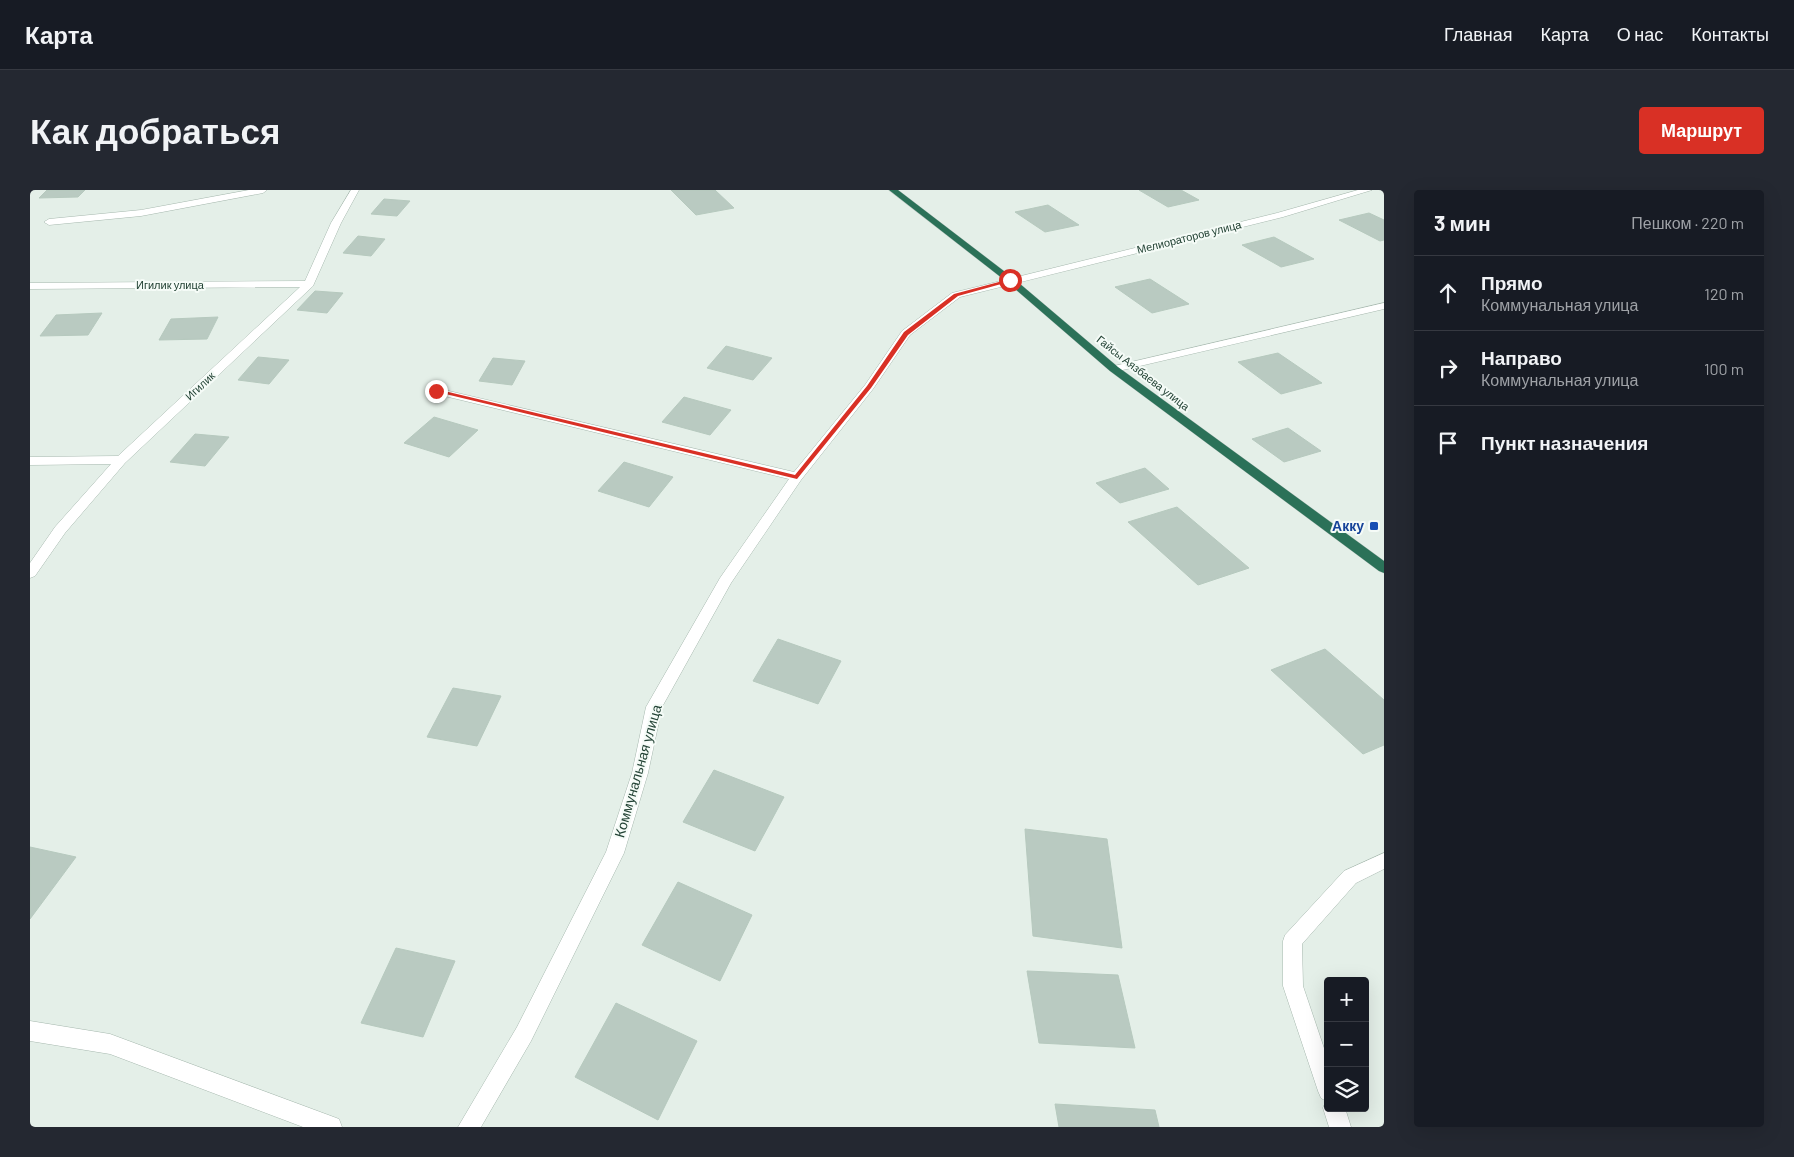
<!DOCTYPE html>
<html lang="ru">
<head>
<meta charset="utf-8">
<style>
	:root { --surface:#171b24; --page:#242831; --text:#f1f3f6; --muted:#9ea1a6; --line:#363941; --accent:#d93025 }
	body { margin:0; font-family:Barlow,sans-serif; background:var(--page); color:var(--text) }
	.controls { position:absolute; right:15px; bottom:15px; display:grid; overflow:hidden; border-radius:5px; box-shadow:0 5px 20px #0002 }
	.controls button { width:45px; height:45px; display:grid; place-items:center; padding:0; border:0; border-bottom:1px solid var(--line); background:var(--surface); color:var(--text); font:25px sans-serif }
	.stop { position:absolute; width:15px; height:15px; margin:-11px; border:4px solid #d93025; border-radius:50%; background:#fff }
	.stop.end { background:#d93025; border-color:#fff; box-shadow:0 1px 5px #0008 }
	.list { margin:0; padding:0; list-style:none }
	h2 { display:flex; justify-content:space-between; align-items:center; height:65px; margin:0; padding:0 20px; font-size:21px }
	h2 small { font-size:16px; font-weight:400; color:var(--muted) }
	.list li { display:grid; grid-template-columns:32px 1fr auto; gap:15px; align-items:center; box-sizing:border-box; height:75px; padding:0 20px; border-top:1px solid var(--line) }
	.list b { display:block; font-size:19px; white-space:nowrap }
	.list p { margin:0; font-size:16px; white-space:nowrap; color:var(--muted) }
	.list em { font-size:16px; font-style:normal; color:var(--muted) }
	.icon { flex:none; width:28px; height:28px; fill:none; stroke:currentColor; stroke-width:2; stroke-linecap:round; stroke-linejoin:round }
	.map { position:relative; flex:none; width:1354px; height:937px; overflow:hidden; border-radius:5px }
	header { display:flex; align-items:center; gap:30px; box-sizing:border-box; height:70px; padding:0 25px; background:var(--surface); border-bottom:1px solid var(--line) }
	header strong { font-size:24px }
	nav { display:flex; gap:28px; margin-inline-start:auto; font-size:18px }
	.intro { display:flex; align-items:center; justify-content:space-between; box-sizing:border-box; height:120px; padding:0 30px }
	h1 { margin:0; font-size:35px }
	.button { padding:12px 22px; border-radius:5px; background:var(--accent); color:#fff; font-size:18px; font-weight:700 }
	main { display:flex; gap:30px; padding:0 30px }
	aside { flex:1; background:var(--surface); border-radius:5px; box-shadow:0 5px 20px #0002 }
	.map>svg:first-child { display:block }
	.building { fill:#b9cac1; stroke:#b6c9be }
	.lines { fill:none; stroke-linecap:round; stroke-linejoin:round }
	.minor-casing { stroke:#a6b8ae; stroke-width:1 }
	.highway-casing { stroke:#c1cac6; stroke-width:1 }
	.minor { fill:#fff; fill-rule:evenodd }
	.highway { fill:#2b7158; fill-rule:evenodd }
	.route { fill:#d93025 }
	.transit-dot { fill:#1a4fb4; stroke:#f5fbf7; stroke-width:2 }
	.labels { text-anchor:middle; stroke-width:4; stroke-linejoin:round; paint-order:stroke }
	.far-street-label { font-size:11px; fill:#224234; stroke:#f5fbf7 }
	.transit-label { font-size:14px; font-weight:bold; fill:#164399; stroke:#f5fbf7; text-anchor:end }
	.street-label { font-size:14px; fill:#224234; stroke:#f5fbf7 }
</style>
</head>
<body>
<header>
<strong>Карта</strong>
<nav><a>Главная</a><a>Карта</a><a>О нас</a><a>Контакты</a></nav>
</header>
<div class="intro"><h1>Как добраться</h1><a class="button">Маршрут</a></div>
<main>
<div class="map">
<svg width="1354" height="937" viewBox="0 0 1354 937">
	<rect width="100%" height="100%" fill="#e4efe8"/>
	<g class="building">
		<polygon points="17,0 55,0 48,7 9,8"/>
		<polygon points="641,0 685,0 704,18 666,25"/>
		<polygon points="1109,0 1151,0 1169,10 1138,17"/>
		<polygon points="354,9 380,11 367,26 341,24"/>
		<polygon points="1018,15 1049,35 1015,42 985,22"/>
		<polygon points="1339,23 1354,30 1354,50 1350,51 1309,30"/>
		<polygon points="328,46 355,49 341,66 313,63"/>
		<polygon points="1244,47 1284,69 1251,77 1212,55"/>
		<polygon points="1120,89 1159,114 1122,123 1085,97"/>
		<polygon points="285,101 313,103 297,123 267,120"/>
		<polygon points="72,123 58,145 10,146 26,125"/>
		<polygon points="188,127 177,149 129,150 141,129"/>
		<polygon points="696,156 742,168 723,190 677,178"/>
		<polygon points="1248,163 1292,193 1251,204 1208,172"/>
		<polygon points="228,167 259,170 239,194 208,190"/>
		<polygon points="463,168 495,171 482,195 449,191"/>
		<polygon points="654,207 701,220 680,245 632,232"/>
		<polygon points="404,227 448,240 419,267 374,253"/>
		<polygon points="1258,238 1291,261 1254,272 1222,249"/>
		<polygon points="165,244 199,247 175,276 140,272"/>
		<polygon points="594,272 643,287 619,317 568,301"/>
		<polygon points="1115,278 1139,299 1090,313 1066,293"/>
		<polygon points="1147,317 1219,378 1168,395 1098,332"/>
		<polygon points="748,449 811,471 788,514 723,491"/>
		<polygon points="1295,459 1354,510 1354,555 1333,564 1241,480"/>
		<polygon points="423,498 471,506 447,556 397,547"/>
		<polygon points="684,580 754,607 725,661 653,632"/>
		<polygon points="995,639 1077,649 1092,758 1003,746"/>
		<polygon points="0,657 46,667 0,729"/>
		<polygon points="648,692 722,725 690,791 612,755"/>
		<polygon points="366,758 425,771 393,847 331,833"/>
		<polygon points="997,781 1088,785 1105,858 1009,853"/>
		<polygon points="586,813 667,851 628,930 545,887"/>
		<polygon points="1025,914 1125,920 1129,937 1029,937"/>
	</g>
	<g class="lines">
		<defs>
			<g id="minor">
				<polygon points="219,0 237,0 233,3 111,26 19,35 14,32 19,29 111,20"/>
				<polygon points="321,0 329,0 311,33 283,96 95,273 35,343 5,386 0,388 0,373 25,337 81,274 0,275 0,267 88,266 270,97 0,99 0,93 275,91 301,33"/>
				<polygon points="1328,0 1342,0 1253,27 930,107 880,145 843,199 771,290 701,393 632,517 618,583 594,663 501,851 451,937 428,937 487,837 576,662 602,583 616,517 690,388 759,289 402,203 400,201 402,199 406,198 764,282 835,195 872,141 922,103 1247,23"/>
				<polygon points="1354,113 1354,119 1084,182 1078,179 1084,176"/>
				<polygon points="1354,663 1354,679 1326,693 1272,754 1273,796 1298,870 1298,918 1315,918 1321,937 1299,937 1293,918 1296,911 1291,908 1288,901 1253,796 1253,751 1255,745 1314,681"/>
				<polygon points="0,831 80,844 301,926 309,929 312,937 273,937 80,864 0,851"/>
			</g>
			<polygon id="highway" points="859,0 868,0 983,88 1088,177 1354,371 1354,383 1349,381 1080,181 977,92"/>
		</defs>
		<use href="#minor" class="minor-casing"/>
		<use href="#highway" class="highway-casing"/>
		<use href="#minor" class="minor"/>
		<use href="#highway" class="highway"/>
	</g>
	<polygon class="route" points="980,89 982,91 928,106 878,145 841,198 767,289 403,201 406,199 765,285 837,196 874,142 924,104"/>
	<rect class="transit-dot" x="1339" y="331" width="10" height="10" rx="2.5"/>
	<g class="labels">
		<g class="far-street-label">
			<text transform="translate(1159 47) rotate(-14)" y="4">Мелиораторов улица</text>
			<text x="140" y="99">Игилик улица</text>
			<text transform="translate(1113 183) rotate(38)" y="4">Гайсы Аязбаева улица</text>
			<text transform="translate(170 196) rotate(-43)" y="4">Игилик</text>
		</g>
		<g class="transit-label">
			<text x="1334" y="341">Акку</text>
		</g>
		<g class="street-label">
			<text transform="translate(608 581) rotate(-74)" y="5">Коммунальная улица</text>
		</g>
	</g>
</svg>
<div class="controls">
<button>+</button>
<button>−</button>
<button><svg class="icon" aria-label="layers" viewBox="0 0 24 24"><path d="M12 4l9 5-9 5-9-5zM3 14l9 5 9-5"/></svg></button>
</div>
<div class="stop" style="left:980px;top:90px"></div>
<div class="stop end" style="left:406px;top:201px"></div>
</div>
<aside>
<h2>3 мин<small>Пешком · 220 m</small></h2>
<ul class="list">
<li><svg class="icon" aria-label="ahead" viewBox="0 0 24 24"><path d="M12 20V5M6 11l6-6 6 6"/></svg><div><b>Прямо</b><p>Коммунальная улица</p></div><em>120 m</em></li>
<li><svg class="icon" aria-label="right" viewBox="0 0 24 24"><path d="M7 20v-9h11M14 6l5 5-5 5"/></svg><div><b>Направо</b><p>Коммунальная улица</p></div><em>100 m</em></li>
<li><svg class="icon" aria-label="arrive" viewBox="0 0 24 24"><path d="M6 21V4h12l-3 4 3 4H6"/></svg><div><b>Пункт назначения</b></div></li>
</ul>
</aside>
</main>
</body>
</html>
